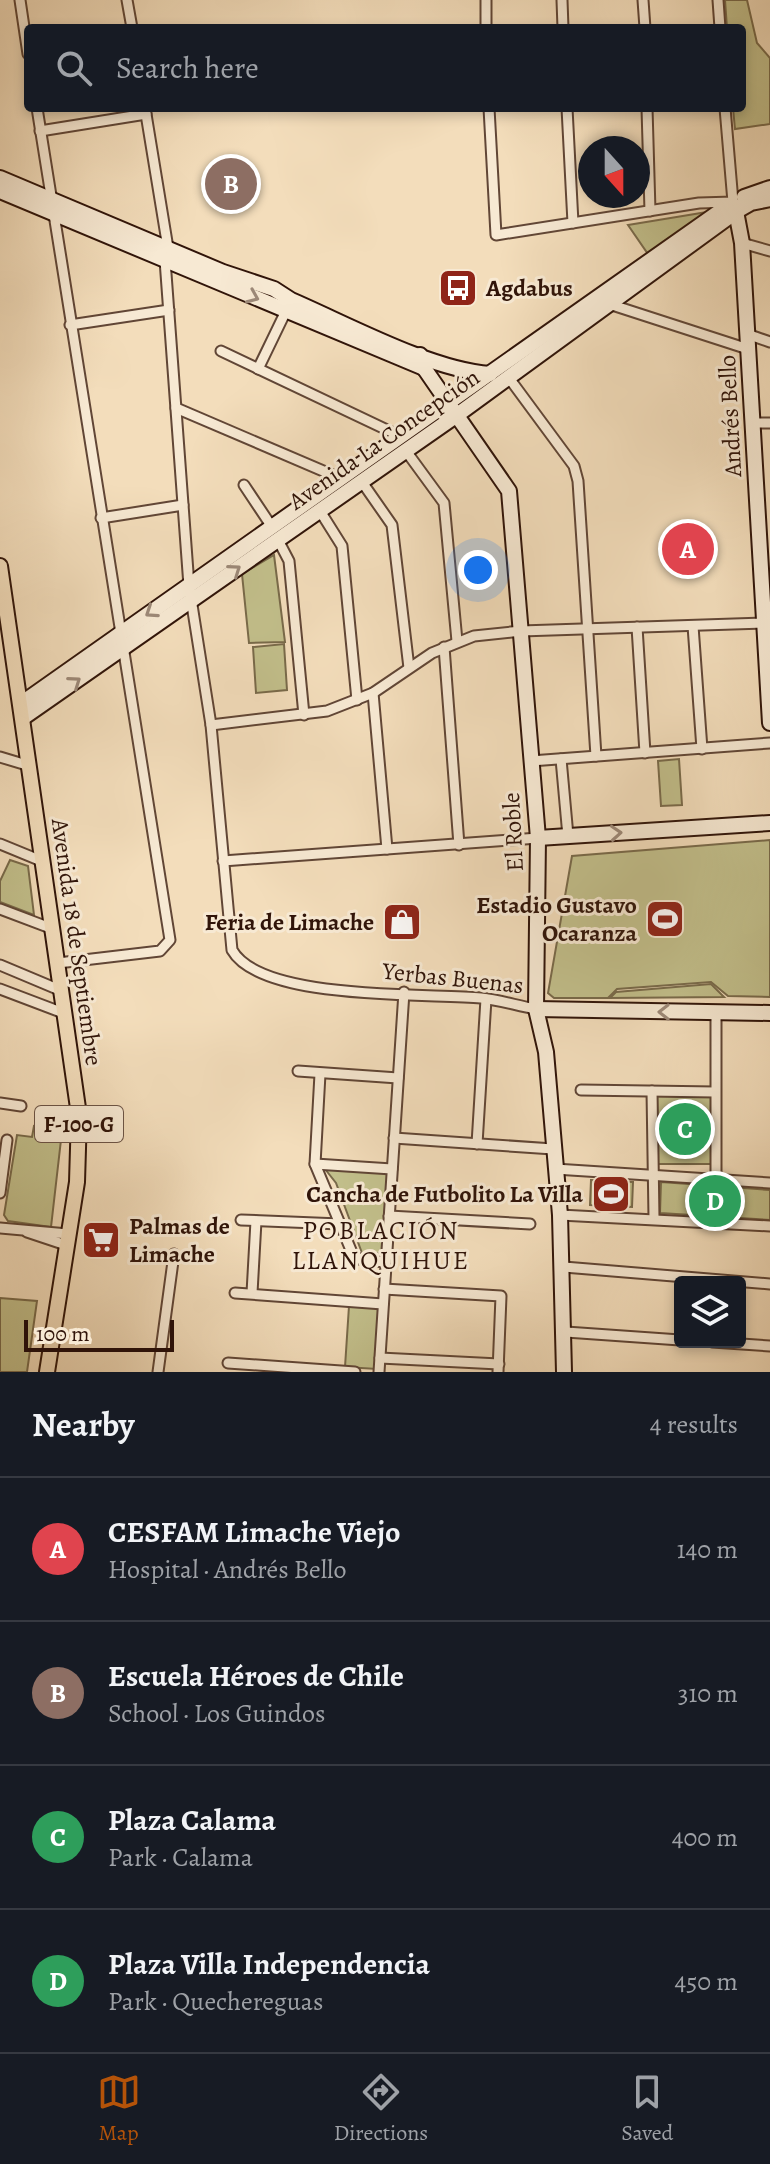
<!DOCTYPE html>
<html lang="en">
<head>
<meta charset="utf-8">
<style>
	:root { --surface:#171b24; --page:#20242c; --text:#f1f3f6; --muted:#9ea1a6; --line:#363941; --accent:#b45309 }
	body { margin:0; font-family:Alegreya,serif; background:var(--page); color:var(--text) }
	.controls { position:absolute; right:24px; bottom:24px; display:grid; overflow:hidden; border-radius:8px; box-shadow:0 4px 12px #0003 }
	.controls button { width:72px; height:72px; display:grid; place-items:center; padding:0; border:0; border-bottom:2px solid var(--line); background:var(--surface); color:var(--text); font:40px sans-serif }
	.compass { position:absolute; left:578px; top:136px; width:72px; height:72px; border-radius:50%; background:var(--surface); box-shadow:0 4px 12px #0003; rotate:159deg }
	.scale { position:absolute; left:24px; bottom:20px; width:150px; box-sizing:border-box; padding-left:8px; border:4px solid #301409; border-top:0; font-size:22px; line-height:28px; white-space:nowrap; color:#301409; -webkit-text-stroke:6px #f7e9d3; paint-order:stroke }
	.you { position:absolute; left:478px; top:570px; width:28px; height:28px; margin:-20px; border:6px solid #fff; border-radius:50%; background:#1a73e8; box-shadow:0 0 0 12px #1a73e833 }
	.badge { display:grid; place-items:center; width:52px; height:52px; border-radius:50%; background:var(--accent); color:#fff; font-size:26px; font-weight:700 }
	.pin { position:absolute; translate:-50% -50%; border:4px solid #fff; box-shadow:0 2px 8px #0006 }
	.list { margin:0; padding:0; list-style:none }
	h2 { display:flex; justify-content:space-between; align-items:center; height:104px; margin:0; padding:0 32px; font-size:34px }
	h2 small { font-size:26px; font-weight:400; color:var(--muted) }
	.list li { display:grid; grid-template-columns:52px 1fr auto; gap:24px; align-items:center; box-sizing:border-box; height:144px; padding:0 32px; border-top:2px solid var(--line) }
	.list b { display:block; font-size:30px; white-space:nowrap }
	.list p { margin:0; font-size:26px; white-space:nowrap; color:var(--muted) }
	.list em { font-size:26px; font-style:normal; color:var(--muted) }
	.icon { flex:none; width:44px; height:44px; fill:none; stroke:currentColor; stroke-width:2; stroke-linecap:round; stroke-linejoin:round }
	.map { position:relative; flex:none; width:770px; height:1372px; overflow:hidden }
	.search { position:absolute; background:var(--surface); box-shadow:0 4px 12px #0003; left:24px; right:24px; top:24px; height:88px; display:flex; align-items:center; gap:20px; box-sizing:border-box; padding:0 28px; border-radius:8px; color:var(--muted); font-size:30px }
	.sheet { height:680px; background:var(--surface) }
	nav { display:flex; justify-content:space-around; align-items:center; box-sizing:border-box; height:112px; border-top:2px solid var(--line); background:var(--surface); font-size:22px; color:var(--muted) }
	nav a { display:grid; justify-items:center; gap:4px }
	nav .on { color:var(--accent) }
	.map>svg:first-child { display:block }
	.green { fill:#c2bf8b; stroke:#796a4a; stroke-width:2 }
	.lines { fill:none; stroke-linecap:round; stroke-linejoin:round }
	.street-casing { stroke:#614636; stroke-width:13 }
	.secondary-casing { stroke:#301409; stroke-width:18 }
	.primary-casing { stroke:#301409; stroke-width:18 }
	.street { stroke:#f7e9d3; stroke-width:9 }
	.secondary { stroke:#f7e9d3; stroke-width:14 }
	.primary { stroke:#f3ddbb; stroke-width:14 }
	.oneway { stroke:#9d8978 }
	.labels { text-anchor:middle; stroke-width:6; stroke-linejoin:round; paint-order:stroke }
	.shield { fill:#f7e9d3; stroke:#6c5446; stroke-width:2 }
	.shield-label { font-size:22px; font-weight:bold; fill:#301409 }
	.poi-label { font-size:24px; font-weight:bold; fill:#301409; stroke:#f7e9d3; text-anchor:end }
	.street-label { font-size:24px; fill:#301409; stroke:#f7e9d3 }
	.neighbourhood-label { font-size:26px; letter-spacing:2px; fill:#301409; stroke:#f7e9d3 }
</style>
</head>
<body>
<div class="map">
<svg width="770" height="1372" viewBox="0 0 770 1372">
	<rect width="100%" height="100%" fill="#f3ddbb"/>
	<filter id="stains"><feTurbulence type="fractalNoise" baseFrequency=".0025" numOctaves="4"/><feColorMatrix values="0 0 0 0 .2 0 0 0 0 .09 0 0 0 0 .02 0 0 0 .5 -.17"/></filter>
	<radialGradient id="worn" r=".72"><stop offset=".6" stop-color="#630" stop-opacity="0"/><stop offset="1" stop-color="#630" stop-opacity=".3"/></radialGradient>
	<g class="green">
		<polygon points="725,0 747,0 757,43 770,58 770,124 735,129 733,108 742,108 742,28 727,28"/>
		<polygon points="713,211 648,254 628,225"/>
		<polygon points="274,555 285,642 249,643 242,574"/>
		<polygon points="284,644 287,690 256,693 253,647"/>
		<polygon points="679,759 682,805 661,806 658,761"/>
		<polygon points="770,840 770,997 728,996 711,982 617,989 608,998 554,998 548,993 572,856"/>
		<polygon points="10,860 28,866 34,915 0,902 0,881"/>
		<polygon points="711,984 724,997 610,998 616,992"/>
		<polygon points="655,1095 712,1095 713,1164 658,1164"/>
		<polygon points="34,1126 62,1131 51,1227 8,1221 4,1215 17,1135 32,1137"/>
		<polygon points="325,1169 393,1173 387,1253 362,1253 336,1183"/>
		<polygon points="591,1180 633,1182 632,1207 590,1205"/>
		<polygon points="661,1182 770,1190 770,1220 660,1213"/>
		<polygon points="0,1298 37,1301 27,1372 0,1372"/>
		<polygon points="349,1306 381,1308 377,1369 345,1367"/>
	</g>
	<g class="lines">
		<defs>
			<g id="street">
				<polyline points="20,0 28,54"/>
				<polyline points="127,0 132,28"/>
				<polyline points="486,0 486,28"/>
				<polyline points="562,0 563,28"/>
				<polyline points="643,0 645,28"/>
				<polyline points="718,0 720,28"/>
				<polyline points="37,108 170,940 160,951 58,963"/>
				<path d="M145,108L168,248L165,260L189,586L211,725L232,950C261,1001 425,993 481,998C500,1000 518,1006 536,1009"/>
				<polyline points="489,108 496,235 699,203 733,202 725,108"/>
				<polyline points="567,108 573,223"/>
				<polyline points="647,108 650,211"/>
				<polyline points="40,131 146,114"/>
				<polyline points="742,243 770,251"/>
				<polyline points="609,304 748,349"/>
				<polyline points="70,325 169,310"/>
				<polyline points="747,334 770,342"/>
				<polyline points="221,351 402,437"/>
				<polyline points="258,369 286,311"/>
				<polyline points="509,378 574,466 578,481 596,756"/>
				<polyline points="176,408 342,479"/>
				<polyline points="752,423 770,423"/>
				<polyline points="406,451 444,503 457,641"/>
				<polyline points="362,482 392,525 409,668"/>
				<polyline points="244,485 272,527"/>
				<polyline points="320,511 342,546 357,700"/>
				<polyline points="101,518 183,505"/>
				<polyline points="278,540 289,561 304,715"/>
				<polyline points="693,626 702,749"/>
				<polyline points="637,627 645,753"/>
				<polyline points="444,647 459,845"/>
				<polyline points="373,693 387,849"/>
				<polyline points="211,725 327,711 373,693 432,653 474,636 521,631 764,623"/>
				<polyline points="0,757 30,766"/>
				<polyline points="561,759 568,836"/>
				<polyline points="531,761 770,743"/>
				<polyline points="0,844 44,862"/>
				<polyline points="223,861 538,838"/>
				<polyline points="0,909 53,929"/>
				<polyline points="0,965 62,991"/>
				<polyline points="0,989 66,1014"/>
				<polyline points="716,1012 716,1181"/>
				<polyline points="298,1071 398,1078"/>
				<polyline points="320,1074 315,1164 353,1255 362,1260 386,1262"/>
				<polyline points="581,1090 715,1092"/>
				<polyline points="652,1091 654,1218"/>
				<polyline points="0,1103 21,1106"/>
				<polyline points="394,1138 553,1149"/>
				<polyline points="477,1144 486,999"/>
				<polyline points="315,1164 392,1169"/>
				<polyline points="555,1169 770,1183"/>
				<polyline points="0,1193 7,1140"/>
				<polyline points="560,1215 770,1226"/>
				<polyline points="389,1216 530,1224"/>
				<polyline points="241,1220 340,1224"/>
				<polyline points="0,1228 68,1234"/>
				<polyline points="27,1232 66,1245"/>
				<polyline points="564,1267 770,1284"/>
				<polyline points="384,1289 501,1296 498,1372"/>
				<polyline points="235,1293 383,1304"/>
				<polyline points="252,1293 256,1221"/>
				<polyline points="566,1332 680,1340"/>
				<polyline points="712,1342 770,1346"/>
				<polyline points="380,1358 499,1364"/>
				<polyline points="228,1363 355,1372"/>
				<polyline points="158,1372 174,1254"/>
				<polyline points="379,1372 404,992"/>
			</g>
			<g id="secondary">
				<path d="M0,178L223,272L274,289L291,300C347,324 431,370 490,374"/>
				<polyline points="0,191 424,368"/>
				<polyline points="744,197 770,188"/>
				<polyline points="735,206 742,243 770,723"/>
				<polyline points="420,355 424,368 509,491 538,838 536,1009 546,1052 560,1215 564,1372"/>
				<polyline points="22,703 726,207"/>
				<polyline points="24,717 457,415 737,211 751,203 770,199"/>
				<polyline points="538,838 770,823"/>
				<polyline points="536,1009 770,1013"/>
			</g>
			<polyline id="primary" points="0,566 79,1115 77,1182 47,1372"/>
		</defs>
		<use href="#street" class="street-casing"/>
		<use href="#secondary" class="secondary-casing"/>
		<use href="#primary" class="primary-casing"/>
		<use href="#street" class="street"/>
		<use href="#secondary" class="secondary"/>
		<use href="#primary" class="primary"/>
	</g>
	<defs><path id="oneway-chevron" d="M-2-3.5L2.5 0L-2 3.5" fill="none" stroke-width="1.6" stroke-linecap="round" stroke-linejoin="round" transform="scale(2)"/></defs>
	<g class="oneway">
		<use href="#oneway-chevron" transform="translate(253 297) rotate(23)"/>
		<use href="#oneway-chevron" transform="translate(235 570) rotate(-35)"/>
		<use href="#oneway-chevron" transform="translate(151 612) rotate(146)"/>
		<use href="#oneway-chevron" transform="translate(75 682) rotate(-35)"/>
		<use href="#oneway-chevron" transform="translate(616 833) rotate(-4)"/>
		<use href="#oneway-chevron" transform="translate(664 1012) rotate(180)"/>
	</g>
	<defs>
		<symbol id="bus-square" viewBox="-11 -11 22 22"><rect x="-9" y="-9" width="18" height="18" rx="4" fill="#8f2418" stroke="#f7e9d3"/><path d="M-5-6H5V4H4V6H2V4H-2V6H-4V4H-5ZM-3.5-4V0h7V-4ZM-3.5 1.2v1.5H-2V1.2ZM2 1.2v1.5H3.5V1.2Z" fill="#fff"/></symbol>
		<symbol id="stadium-square" viewBox="-11 -11 22 22"><rect x="-9" y="-9" width="18" height="18" rx="4" fill="#8f2418" stroke="#f7e9d3"/><path d="M0-5a6.5 5 0 1 0 0 10a6.5 5 0 1 0 0-10ZM-3.5-1.8h7v3.6h-7Z" fill="#fff"/></symbol>
		<symbol id="shop-square" viewBox="-11 -11 22 22"><rect x="-9" y="-9" width="18" height="18" rx="4" fill="#8f2418" stroke="#f7e9d3"/><path d="M-5-2.5h2.3a2.7 3.5 0 0 1 5.4 0H5L5.5 6h-11ZM-1.5-2.5h3a1.5 2.3 0 0 0-3 0Z" fill="#fff"/></symbol>
		<symbol id="supermarket-square" viewBox="-11 -11 22 22"><rect x="-9" y="-9" width="18" height="18" rx="4" fill="#8f2418" stroke="#f7e9d3"/><path d="M-6-5.5h2.5l.6 2H6L4.5 2H-2.5L-4.4-4H-6ZM-1.5 3.2a1.3 1.3 0 1 0 .1 0ZM3 3.2a1.3 1.3 0 1 0 .1 0Z" fill="#fff"/></symbol>
	</defs>
	<g fill-rule="evenodd">
		<use href="#bus-square" x="436" y="266" width="44" height="44"/>
		<use href="#stadium-square" x="643" y="897" width="44" height="44"/>
		<use href="#shop-square" x="380" y="900" width="44" height="44"/>
		<use href="#stadium-square" x="589" y="1172" width="44" height="44"/>
		<use href="#supermarket-square" x="79" y="1218" width="44" height="44"/>
	</g>
	<g class="labels">
		<rect class="shield" x="35" y="1106" width="88" height="36" rx="6"/>
		<g class="shield-label">
			<text x="79" y="1132">F-100-G</text>
		</g>
		<g class="poi-label">
			<text x="486" y="296" text-anchor="start">Agdabus</text>
			<text x="637" y="913">Estadio Gustavo<tspan x="637" dy="28">Ocaranza</tspan></text>
			<text x="374" y="930">Feria de Limache</text>
			<text x="583" y="1202">Cancha de Futbolito La Villa</text>
			<text x="129" y="1234" text-anchor="start">Palmas de<tspan x="129" dy="28">Limache</tspan></text>
		</g>
		<g class="street-label">
			<text transform="translate(730 416) rotate(-93)" y="8">Andrés Bello</text>
			<text transform="translate(384 439) rotate(-35)" y="8">Avenida La Concepción</text>
			<text transform="translate(513 832) rotate(-93)" y="8">El Roble</text>
			<text transform="translate(77 942) rotate(82)" y="8">Avenida 18 de Septiembre</text>
			<text transform="translate(453 978) rotate(6)" y="8">Yerbas Buenas</text>
		</g>
		<g class="neighbourhood-label">
			<text x="381" y="1239">POBLACIÓN<tspan x="381" dy="30">LLANQUIHUE</tspan></text>
		</g>
	</g>
	<rect width="100%" height="100%" filter="url(#stains)"/>
	<rect width="100%" height="100%" fill="url(#worn)"/>
</svg>
<div class="controls">
<button><svg class="icon" aria-label="layers" viewBox="0 0 24 24"><path d="M12 4l9 5-9 5-9-5zM3 14l9 5 9-5"/></svg></button>
</div>
<svg class="compass" viewBox="-18 -18 36 36"><path d="M0-13l5 13h-10z" fill="#e53935"/><path d="M0 13l5-13h-10z" fill="#9ea1a6"/></svg>
<div class="scale">100 m</div>
<div class="you"></div>
<div class="pin badge" style="left:688px;top:549px;background:#e0444e">A</div>
<div class="pin badge" style="left:231px;top:184px;background:#8d6e63">B</div>
<div class="pin badge" style="left:685px;top:1129px;background:#2e9e5b">C</div>
<div class="pin badge" style="left:715px;top:1201px;background:#2e9e5b">D</div>
<div class="search"><svg class="icon" aria-label="search" viewBox="0 0 24 24"><circle cx="10" cy="10" r="6"/><path d="M15 15l6 6"/></svg>Search here</div>
</div>
<section class="sheet">
<h2>Nearby<small>4 results</small></h2>
<ul class="list">
<li><span class="badge" style="background:#e0444e">A</span><div><b>CESFAM Limache Viejo</b><p>Hospital · Andrés Bello</p></div><em>140 m</em></li>
<li><span class="badge" style="background:#8d6e63">B</span><div><b>Escuela Héroes de Chile</b><p>School · Los Guindos</p></div><em>310 m</em></li>
<li><span class="badge" style="background:#2e9e5b">C</span><div><b>Plaza Calama</b><p>Park · Calama</p></div><em>400 m</em></li>
<li><span class="badge" style="background:#2e9e5b">D</span><div><b>Plaza Villa Independencia</b><p>Park · Quechereguas</p></div><em>450 m</em></li>
</ul>
</section>
<nav>
<a class="on"><svg class="icon" aria-label="map" viewBox="0 0 24 24"><path d="M3 6l6-2 6 2 6-2v14l-6 2-6-2-6 2zM9 4v14M15 6v14"/></svg>Map</a>
<a><svg class="icon" aria-label="directions" viewBox="0 0 24 24"><path d="M12 3l9 9-9 9-9-9zM9 14v-3h6M13 9l2 2-2 2"/></svg>Directions</a>
<a><svg class="icon" aria-label="saved" viewBox="0 0 24 24"><path d="M7 4h10v16l-5-4-5 4z"/></svg>Saved</a>
</nav>
</body>
</html>
